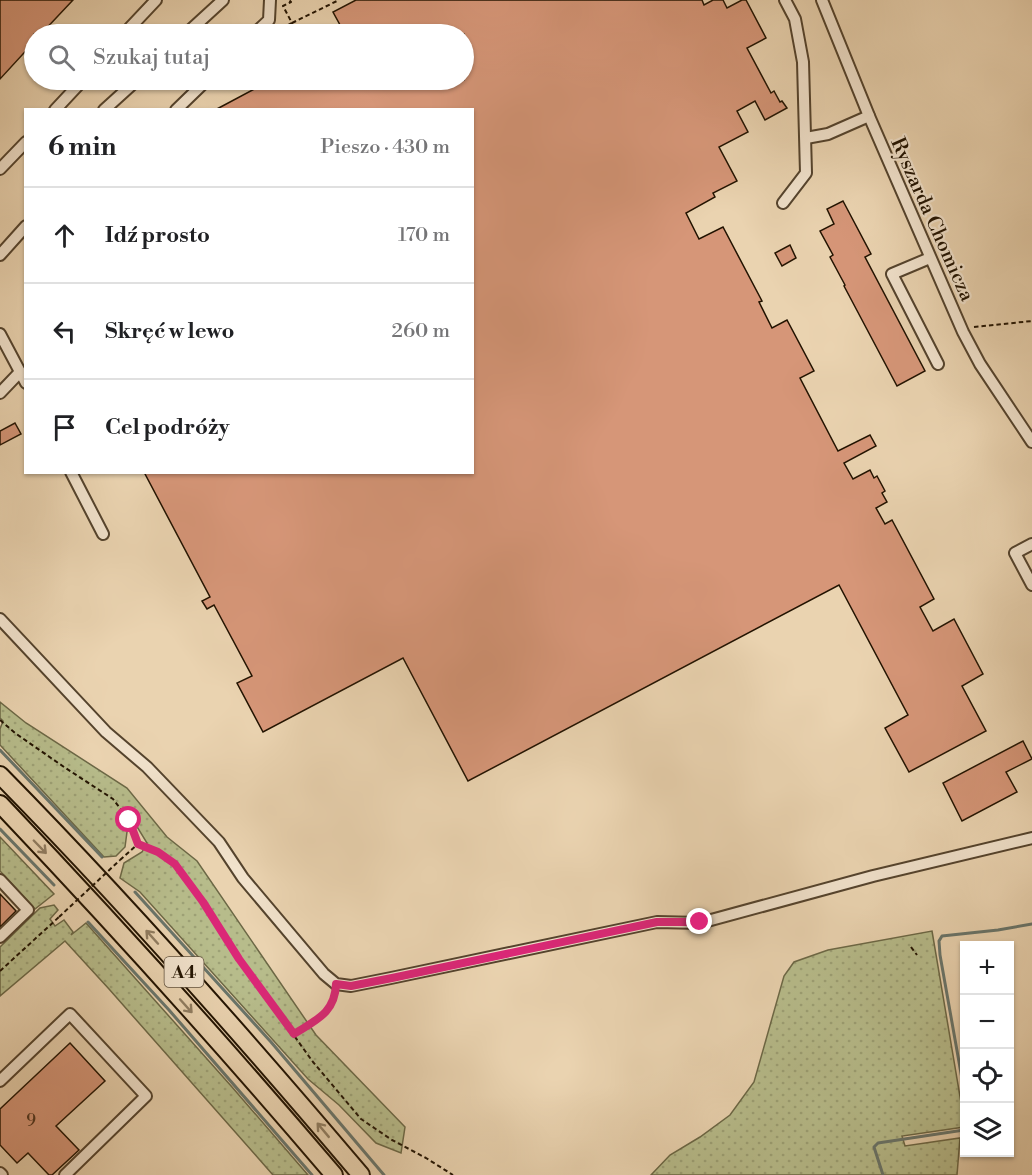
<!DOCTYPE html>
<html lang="pl">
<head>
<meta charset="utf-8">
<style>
	:root { --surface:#fff; --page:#f2f2f2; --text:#202124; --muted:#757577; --line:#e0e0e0 }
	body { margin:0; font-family:"Libre Bodoni",serif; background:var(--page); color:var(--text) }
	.controls { position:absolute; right:18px; bottom:18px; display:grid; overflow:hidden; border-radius:0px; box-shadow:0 2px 4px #0004 }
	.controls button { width:54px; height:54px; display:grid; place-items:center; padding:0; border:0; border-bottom:2px solid var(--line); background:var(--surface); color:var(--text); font:30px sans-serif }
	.stop { position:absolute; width:18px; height:18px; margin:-14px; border:4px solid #db2777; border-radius:50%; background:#fff }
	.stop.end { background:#db2777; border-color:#fff; box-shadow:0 2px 6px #0008 }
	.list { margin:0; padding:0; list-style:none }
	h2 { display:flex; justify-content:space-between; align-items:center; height:78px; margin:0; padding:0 24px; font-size:26px }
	h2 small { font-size:20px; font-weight:400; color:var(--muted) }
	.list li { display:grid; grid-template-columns:39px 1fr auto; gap:18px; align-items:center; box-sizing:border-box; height:96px; padding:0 24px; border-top:2px solid var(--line) }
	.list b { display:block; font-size:22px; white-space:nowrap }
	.list em { font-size:20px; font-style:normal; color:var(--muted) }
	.icon { flex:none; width:33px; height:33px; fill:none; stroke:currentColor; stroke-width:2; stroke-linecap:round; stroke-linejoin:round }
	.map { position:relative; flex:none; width:1032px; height:1175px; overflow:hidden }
	.search { position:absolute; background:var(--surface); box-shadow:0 2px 4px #0004; left:24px; top:24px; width:450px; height:66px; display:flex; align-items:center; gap:15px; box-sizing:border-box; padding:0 21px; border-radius:33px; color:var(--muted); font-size:22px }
	.panel { position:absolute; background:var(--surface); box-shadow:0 2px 4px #0004; left:24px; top:108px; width:450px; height:366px; border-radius:0px }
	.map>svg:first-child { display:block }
	.grass { fill:url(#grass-dots); stroke:#6c6846; stroke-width:1.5 }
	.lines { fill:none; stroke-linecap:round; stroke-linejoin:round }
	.stream { stroke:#69756b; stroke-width:3 }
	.building { fill:#d69678; stroke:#221301; stroke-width:1.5 }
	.minor-casing { stroke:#54432d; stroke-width:14 }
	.highway-casing { stroke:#221301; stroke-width:20 }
	.path { stroke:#221301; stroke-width:2; stroke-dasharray:4.5 3; stroke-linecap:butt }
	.minor { stroke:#f1e2cc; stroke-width:10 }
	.highway { stroke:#ead3b0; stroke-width:16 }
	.path-bridge { stroke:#221301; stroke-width:2; stroke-dasharray:4.5 3; stroke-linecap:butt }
	.oneway { stroke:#907d61 }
	.route { stroke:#db2777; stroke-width:8 }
	.labels { text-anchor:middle; stroke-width:4.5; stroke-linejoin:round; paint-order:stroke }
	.number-label { font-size:16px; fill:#4f341f }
	.shield { fill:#f1e2cc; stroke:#60513e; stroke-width:1.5 }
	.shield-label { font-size:18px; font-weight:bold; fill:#221301 }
	.street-label { font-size:20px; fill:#221301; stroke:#f1e2cc }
</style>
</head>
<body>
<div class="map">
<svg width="1032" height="1175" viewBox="0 0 1032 1175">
	<defs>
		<pattern id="grass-dots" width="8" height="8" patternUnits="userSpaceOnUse" patternTransform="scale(1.5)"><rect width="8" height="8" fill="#b7bc8b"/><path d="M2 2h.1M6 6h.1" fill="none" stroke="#9da176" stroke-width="1.8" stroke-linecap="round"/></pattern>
	</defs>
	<rect width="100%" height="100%" fill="#ead3b0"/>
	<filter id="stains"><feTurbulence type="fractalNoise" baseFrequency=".00333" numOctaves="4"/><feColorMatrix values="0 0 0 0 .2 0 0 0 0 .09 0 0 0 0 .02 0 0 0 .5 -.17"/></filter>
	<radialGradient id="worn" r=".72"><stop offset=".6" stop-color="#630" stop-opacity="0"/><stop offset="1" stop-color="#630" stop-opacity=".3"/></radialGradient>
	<g class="grass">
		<polygon points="0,702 26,723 127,788 167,837 197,861 316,1035 405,1127 401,1153 376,1143 339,1105 308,1079 140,892 120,878 124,863 142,852 147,843 133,820 127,832 125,847 116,856 104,857 0,745 0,729 3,721 0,718"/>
		<polygon points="0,837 54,894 35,909 0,871"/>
		<polygon points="54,905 58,910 50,919 55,926 64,920 73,932 71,935 86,923 232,1087 308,1175 273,1175 109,989 65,941 0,996 0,947 40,908"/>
		<polygon points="932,931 964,1120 964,1127 902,1136 905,1146 960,1138 957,1175 651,1175 670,1155 700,1137 730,1115 754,1082 784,976 794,962 828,950"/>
	</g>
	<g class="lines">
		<g class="stream">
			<polyline points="0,750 102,857"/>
			<polyline points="0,829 54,885"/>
			<polyline points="135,892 271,1042 384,1175"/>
			<polyline points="88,922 169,1010 312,1175"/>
			<polyline points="964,1090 940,955 939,941 942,936 998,930 1032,924"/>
			<polyline points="883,1175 874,1147 878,1143 964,1130"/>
		</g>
	</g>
	<g class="building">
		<polygon points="0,0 73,0 41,34 34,34 34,42 0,79"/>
		<polygon points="356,0 702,0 704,5 713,0 723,0 727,8 742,0 746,0 766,38 747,48 771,93 774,91 780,102 782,101 787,108 765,120 755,101 737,111 748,132 719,147 737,181 713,193 715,197 686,213 699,239 723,227 762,301 759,302 772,328 787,320 814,371 800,378 838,451 870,435 876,446 844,463 853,479 870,470 874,478 877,476 885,491 882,493 887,502 876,508 885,524 892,520 934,599 920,607 933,631 954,619 983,674 962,686 986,731 909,772 885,728 908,715 839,585 468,781 403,658 263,732 237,683 252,676 214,605 207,609 202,601 210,597 144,472 472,472 472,110 215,110 271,80 464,80 464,34 345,34 333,12"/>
		<polygon points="843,201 871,254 865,257 925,371 897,386 844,286 845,285 830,257 833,255 820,231 834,224 827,209"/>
		<polygon points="790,245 796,258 782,266 775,253"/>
		<polygon points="15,423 21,434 0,445 0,431"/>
		<polygon points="1023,741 1032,759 1006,772 1017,792 962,821 943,783"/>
		<polygon points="0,894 16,911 0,927"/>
		<polygon points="70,1043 105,1081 56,1126 79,1150 52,1175 49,1175 28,1153 17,1163 0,1145 0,1109"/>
	</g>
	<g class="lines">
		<defs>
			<g id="minor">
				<polyline points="822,0 869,116 963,332 980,364 1032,442"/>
				<polyline points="124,34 156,0"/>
				<polyline points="186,34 223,0"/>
				<polyline points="254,34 269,20 270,0"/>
				<polyline points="55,110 83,80"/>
				<polyline points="104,110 137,80"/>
				<polyline points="176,110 207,80"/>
				<polyline points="806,138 828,134 869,116"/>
				<polyline points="0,169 26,142"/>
				<polyline points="783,203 806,173 803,62 795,19 785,0"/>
				<polyline points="0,255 26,226"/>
				<polyline points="930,258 892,274 938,364"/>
				<polyline points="0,334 26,383"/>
				<polyline points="0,393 20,372"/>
				<polyline points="71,472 103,534"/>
				<polyline points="1032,544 1015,553 1032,585"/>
				<polyline points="0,619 106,732 147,767 219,842 243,878 324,974 336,984 351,986 391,978 657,922 700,923 873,876 1032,838"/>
				<polyline points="0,880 28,910 0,937"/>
				<polyline points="0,1081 70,1014 146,1096 65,1175"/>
				<polyline points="0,1173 2,1175"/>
			</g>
			<g id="highway">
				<path d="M0,775C126,903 245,1038 361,1175"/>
				<path d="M0,804C115,925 226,1048 334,1175"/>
			</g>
		</defs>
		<use href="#minor" class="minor-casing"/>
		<use href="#highway" class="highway-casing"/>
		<g class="path">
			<polyline points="292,23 339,0"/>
			<polyline points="275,32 292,23 283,6 291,2 289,0"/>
			<polyline points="974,327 1032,321"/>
			<polyline points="0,720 15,733 64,767 113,799 129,820 138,844 158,852 175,864 203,902 239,959 313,1062 361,1119 392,1140 426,1158 453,1175"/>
			<polyline points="120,860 138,844"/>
			<polyline points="911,947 917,955"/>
			<polyline points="0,971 59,917"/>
			<path d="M294,1034C310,1024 332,1014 336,994"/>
		</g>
		<use href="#minor" class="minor"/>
		<use href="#highway" class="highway"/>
		<polyline class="path-bridge" points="59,917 120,860"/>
	</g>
	<defs><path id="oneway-shaft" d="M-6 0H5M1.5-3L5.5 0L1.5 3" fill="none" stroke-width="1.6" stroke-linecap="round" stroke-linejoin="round" transform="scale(1.5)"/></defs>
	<g class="oneway">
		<use href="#oneway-shaft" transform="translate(40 847) rotate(46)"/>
		<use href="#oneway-shaft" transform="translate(152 937) rotate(-132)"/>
		<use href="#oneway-shaft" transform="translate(186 1006) rotate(48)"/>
		<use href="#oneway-shaft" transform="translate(323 1130) rotate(-130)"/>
	</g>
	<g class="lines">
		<path class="route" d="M129,820L138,844L158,852L175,864L203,902L239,959L294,1034C316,1020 335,1013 336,984L351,986L392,978L657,922H700"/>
	</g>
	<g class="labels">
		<g class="number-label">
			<text x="31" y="1126">9</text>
		</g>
		<rect class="shield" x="164.5" y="957" width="39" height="30" rx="4.5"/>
		<g class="shield-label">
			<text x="184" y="978">A4</text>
		</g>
		<g class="street-label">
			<text transform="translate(933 219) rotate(66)" y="7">Ryszarda Chomicza</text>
		</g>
	</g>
	<rect width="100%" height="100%" filter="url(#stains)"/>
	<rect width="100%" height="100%" fill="url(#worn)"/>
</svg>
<div class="controls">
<button>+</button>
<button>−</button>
<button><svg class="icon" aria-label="locate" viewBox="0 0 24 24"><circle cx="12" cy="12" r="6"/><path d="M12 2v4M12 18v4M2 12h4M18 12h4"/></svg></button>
<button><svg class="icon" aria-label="layers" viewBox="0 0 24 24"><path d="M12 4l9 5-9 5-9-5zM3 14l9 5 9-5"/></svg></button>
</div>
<div class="stop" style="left:129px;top:820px"></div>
<div class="stop end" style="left:700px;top:922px"></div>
<div class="search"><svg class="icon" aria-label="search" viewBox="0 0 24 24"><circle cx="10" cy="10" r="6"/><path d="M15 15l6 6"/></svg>Szukaj tutaj</div>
<section class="panel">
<h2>6 min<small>Pieszo · 430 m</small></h2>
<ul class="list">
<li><svg class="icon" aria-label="ahead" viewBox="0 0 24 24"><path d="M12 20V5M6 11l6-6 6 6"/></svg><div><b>Idź prosto</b></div><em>170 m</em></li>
<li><svg class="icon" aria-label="left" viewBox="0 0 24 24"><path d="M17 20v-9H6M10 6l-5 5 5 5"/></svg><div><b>Skręć w lewo</b></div><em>260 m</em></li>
<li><svg class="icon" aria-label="arrive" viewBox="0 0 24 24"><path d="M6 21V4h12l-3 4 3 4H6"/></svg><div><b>Cel podróży</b></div></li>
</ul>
</section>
</div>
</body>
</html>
